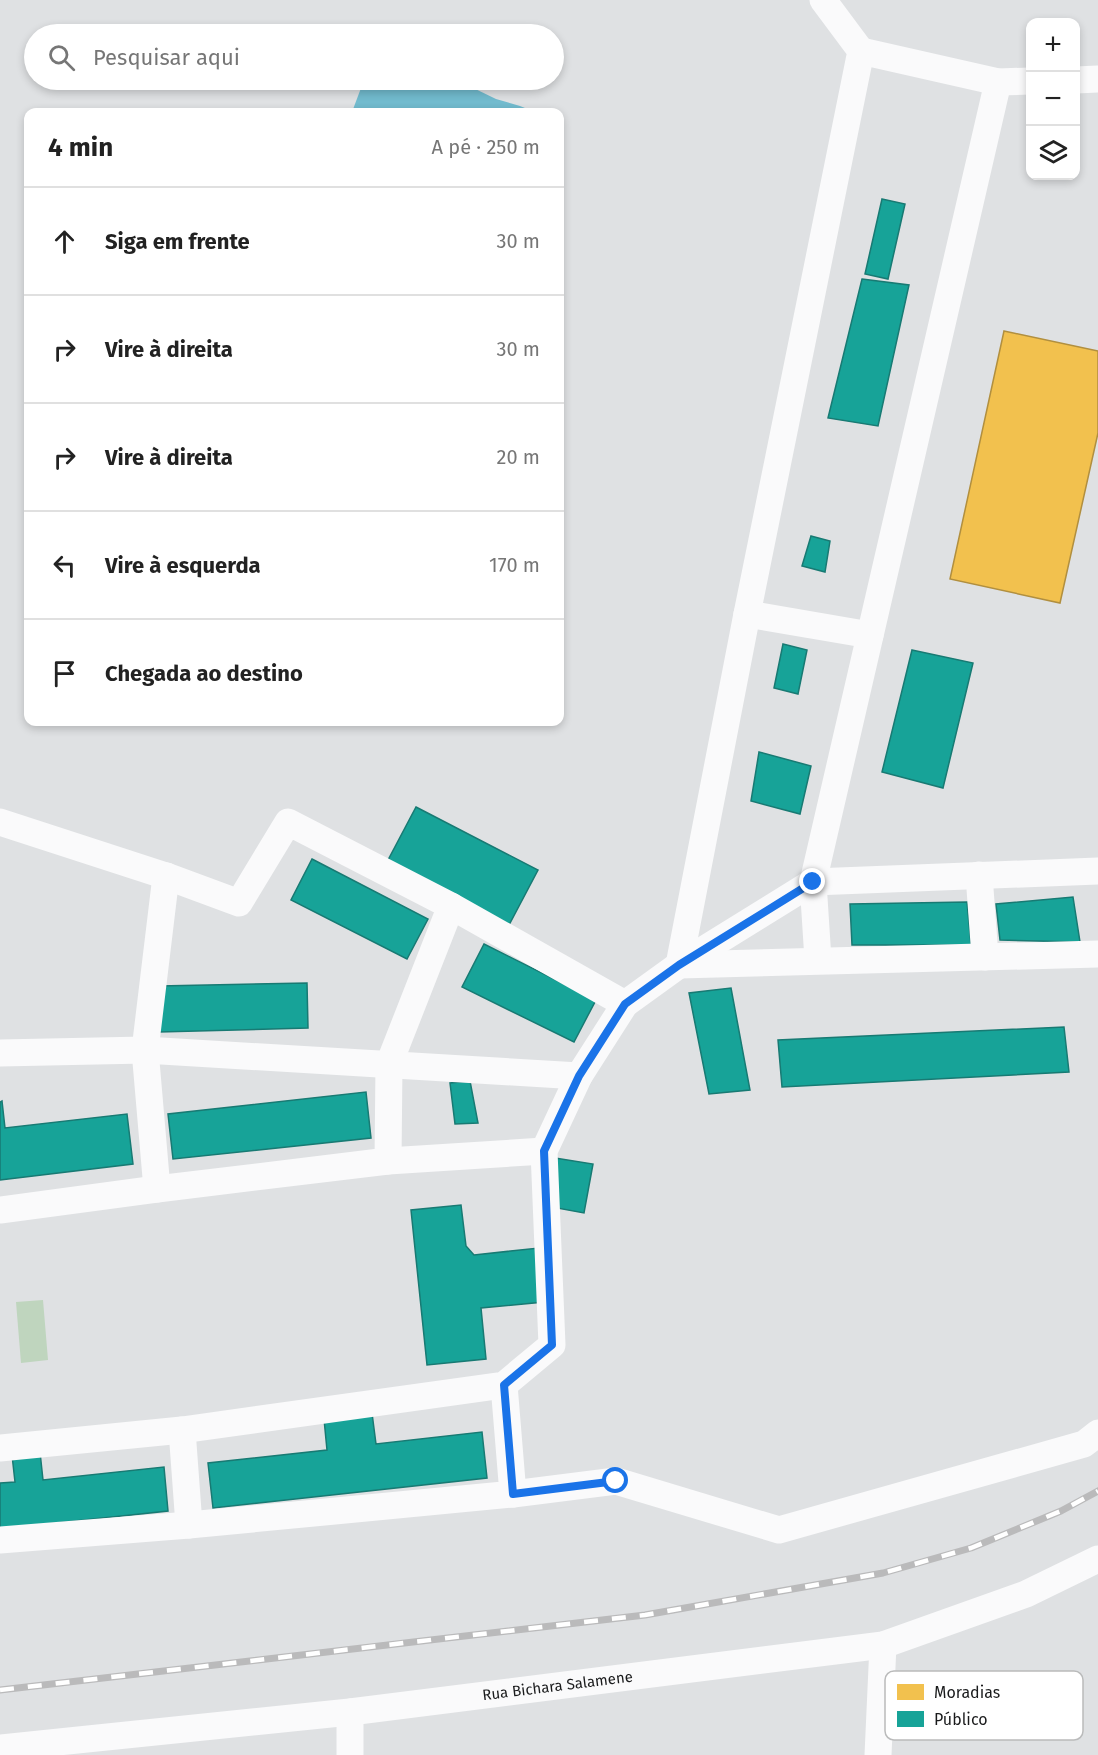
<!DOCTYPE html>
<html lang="pt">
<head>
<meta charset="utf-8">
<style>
	:root { --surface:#fff; --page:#f2f2f2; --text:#222; --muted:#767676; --line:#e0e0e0 }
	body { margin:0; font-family:"Fira Sans",sans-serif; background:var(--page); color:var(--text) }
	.controls { position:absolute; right:18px; top:18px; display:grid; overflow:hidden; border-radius:12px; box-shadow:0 3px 9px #0003 }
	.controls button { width:54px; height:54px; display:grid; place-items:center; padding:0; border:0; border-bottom:2px solid var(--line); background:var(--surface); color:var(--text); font:30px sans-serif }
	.stop { position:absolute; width:18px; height:18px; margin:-14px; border:4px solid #1a73e8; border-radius:50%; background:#fff }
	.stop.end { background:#1a73e8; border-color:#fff; box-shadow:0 2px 6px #0008 }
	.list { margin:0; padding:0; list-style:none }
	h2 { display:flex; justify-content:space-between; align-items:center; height:78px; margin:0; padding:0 24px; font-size:26px }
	h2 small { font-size:20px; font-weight:400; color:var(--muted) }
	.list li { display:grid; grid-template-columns:39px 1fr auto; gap:18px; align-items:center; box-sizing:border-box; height:108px; padding:0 24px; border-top:2px solid var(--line) }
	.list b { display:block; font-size:22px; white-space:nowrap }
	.list em { font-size:20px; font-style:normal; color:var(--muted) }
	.icon { flex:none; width:33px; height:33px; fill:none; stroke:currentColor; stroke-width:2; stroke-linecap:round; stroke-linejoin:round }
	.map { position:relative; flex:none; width:1098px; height:1755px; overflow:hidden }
	.search { position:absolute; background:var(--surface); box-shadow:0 3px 9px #0003; left:24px; top:24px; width:540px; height:66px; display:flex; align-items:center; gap:15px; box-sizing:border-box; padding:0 21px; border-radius:33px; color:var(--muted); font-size:22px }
	.panel { position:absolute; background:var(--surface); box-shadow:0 3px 9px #0003; left:24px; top:108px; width:540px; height:618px; border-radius:12px }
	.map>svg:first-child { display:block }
	.green { fill:#bfd5be }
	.water { fill:#72bbce }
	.homes { fill:#f2c14e; stroke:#b18f3f; stroke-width:1.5 }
	.public { fill:#17a398; stroke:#187a73; stroke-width:1.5 }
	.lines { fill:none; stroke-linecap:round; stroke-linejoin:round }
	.minor { stroke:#fafafb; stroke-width:27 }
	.rail-casing { stroke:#bababb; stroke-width:7 }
	.rail { stroke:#fff; stroke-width:4.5; stroke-dasharray:14; stroke-linecap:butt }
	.route { stroke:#1a73e8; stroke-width:8 }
	.labels { text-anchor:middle; stroke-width:6; stroke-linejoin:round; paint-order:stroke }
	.street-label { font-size:15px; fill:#1a1b1c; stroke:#fff }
	.key { fill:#fff; stroke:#babbbb; stroke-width:1.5 }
	.key-label { font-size:16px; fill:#1a1b1c }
</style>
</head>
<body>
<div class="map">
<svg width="1098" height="1755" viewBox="0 0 1098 1755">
	<rect width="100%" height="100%" fill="#dfe1e3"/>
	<polygon class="green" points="43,1300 48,1360 21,1363 16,1302"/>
	<polygon class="water" points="364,80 438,80 463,83 496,99 520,106 535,112 352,112"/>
	<polygon class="homes" points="1004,331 1098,351 1098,433 1060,603 950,579"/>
	<g class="public">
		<polygon points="882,199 905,204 888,279 865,274"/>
		<polygon points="862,279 909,285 878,426 828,418"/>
		<polygon points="811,536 830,541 825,572 802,566"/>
		<polygon points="783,644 807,650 798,694 774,688"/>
		<polygon points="912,650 973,663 943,788 882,772"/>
		<polygon points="759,752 811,766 800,814 751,801"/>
		<polygon points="416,807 538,870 509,925 387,862"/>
		<polygon points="312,859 428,919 407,959 291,900"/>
		<polygon points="1073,897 1080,942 1000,940 996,904"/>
		<polygon points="967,902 971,945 852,945 850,904"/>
		<polygon points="484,944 596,1000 574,1042 462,987"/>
		<polygon points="307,983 308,1028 159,1032 159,986"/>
		<polygon points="731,988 750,1090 709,1094 689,993"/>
		<polygon points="1064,1027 1069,1072 782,1087 778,1040"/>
		<polygon points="470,1081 478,1123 455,1124 450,1083"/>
		<polygon points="366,1092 371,1138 173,1159 168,1114"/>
		<polygon points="2,1101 5,1128 127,1114 133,1164 0,1180 0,1102"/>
		<polygon points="555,1158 593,1164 584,1213 546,1206"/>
		<polygon points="461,1205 466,1246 474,1255 539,1248 544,1302 481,1308 486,1359 427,1365 411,1210"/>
		<polygon points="372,1413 376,1444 482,1432 487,1478 213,1508 208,1463 327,1450 324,1419"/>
		<polygon points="40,1452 43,1480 164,1467 168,1511 0,1529 0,1483 15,1482 12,1455"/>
	</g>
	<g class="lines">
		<g class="minor">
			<polyline points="823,0 861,51 747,614 679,965 1098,954"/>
			<polyline points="861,51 998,82 1030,81"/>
			<polyline points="1076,80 1098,79"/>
			<polyline points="747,614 870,635"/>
			<polyline points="0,822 166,876 239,903 288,822 451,906 625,1004 679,965 813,882 998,82"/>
			<polyline points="979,875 985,957"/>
			<polyline points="818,960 813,882 1098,871"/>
			<polyline points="0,1053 145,1050 579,1076"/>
			<polyline points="388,1161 389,1064 451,906"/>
			<polyline points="157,1189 145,1050 166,876"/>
			<polyline points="0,1210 157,1189 388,1161 544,1151"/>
			<polyline points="182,1430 189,1525"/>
			<polyline points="0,1448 182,1430 504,1385 552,1345 544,1151 579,1076 625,1004"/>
			<polyline points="513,1494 616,1481 779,1530 1084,1444 1098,1433"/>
			<polyline points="0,1540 189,1525 513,1494 504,1385"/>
			<path id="s1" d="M0,1748L350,1712L883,1645L1026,1594L1098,1559"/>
			<polyline points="350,1755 350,1712"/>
			<polyline points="878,1755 883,1645"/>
		</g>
		<defs>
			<polyline id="rail" points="0,1690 645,1615 883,1573 971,1548 1061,1511 1098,1491"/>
		</defs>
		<use href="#rail" class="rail-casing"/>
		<use href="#rail" class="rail"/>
	</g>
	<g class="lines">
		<polyline class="route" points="616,1481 513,1494 504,1385 552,1345 544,1151 579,1076 625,1004 679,965 813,882"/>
	</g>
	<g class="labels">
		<g class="street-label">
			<text dy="5" stroke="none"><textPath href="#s1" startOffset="561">Rua Bichara Salamene</textPath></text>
		</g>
	</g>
	<rect x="885" y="1671" width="198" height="69" rx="9" class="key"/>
	<rect x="897" y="1684" width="27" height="16" fill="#f2c14e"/>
	<rect x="897" y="1711" width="27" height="16" fill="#17a398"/>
	<g class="key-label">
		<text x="934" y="1698">Moradias</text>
		<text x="934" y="1725">Público</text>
	</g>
</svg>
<div class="controls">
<button>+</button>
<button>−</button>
<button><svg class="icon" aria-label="layers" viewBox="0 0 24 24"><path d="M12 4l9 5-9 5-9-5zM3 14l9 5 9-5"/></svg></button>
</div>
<div class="stop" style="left:616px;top:1481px"></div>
<div class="stop end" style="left:813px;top:882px"></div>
<div class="search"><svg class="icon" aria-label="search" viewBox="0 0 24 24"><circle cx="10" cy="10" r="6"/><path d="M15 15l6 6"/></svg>Pesquisar aqui</div>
<section class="panel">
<h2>4 min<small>A pé · 250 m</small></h2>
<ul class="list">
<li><svg class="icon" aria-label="ahead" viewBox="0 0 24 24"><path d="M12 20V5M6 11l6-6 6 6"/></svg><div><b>Siga em frente</b></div><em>30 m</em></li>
<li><svg class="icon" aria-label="right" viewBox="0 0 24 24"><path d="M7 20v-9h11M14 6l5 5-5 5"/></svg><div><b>Vire à direita</b></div><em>30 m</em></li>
<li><svg class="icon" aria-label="right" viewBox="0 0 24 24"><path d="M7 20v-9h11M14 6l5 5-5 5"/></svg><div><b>Vire à direita</b></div><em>20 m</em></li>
<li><svg class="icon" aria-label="left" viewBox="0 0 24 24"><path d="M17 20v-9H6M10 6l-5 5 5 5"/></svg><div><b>Vire à esquerda</b></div><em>170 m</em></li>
<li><svg class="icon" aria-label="arrive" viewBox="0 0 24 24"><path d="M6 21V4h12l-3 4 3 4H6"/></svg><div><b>Chegada ao destino</b></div></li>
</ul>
</section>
</div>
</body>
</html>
